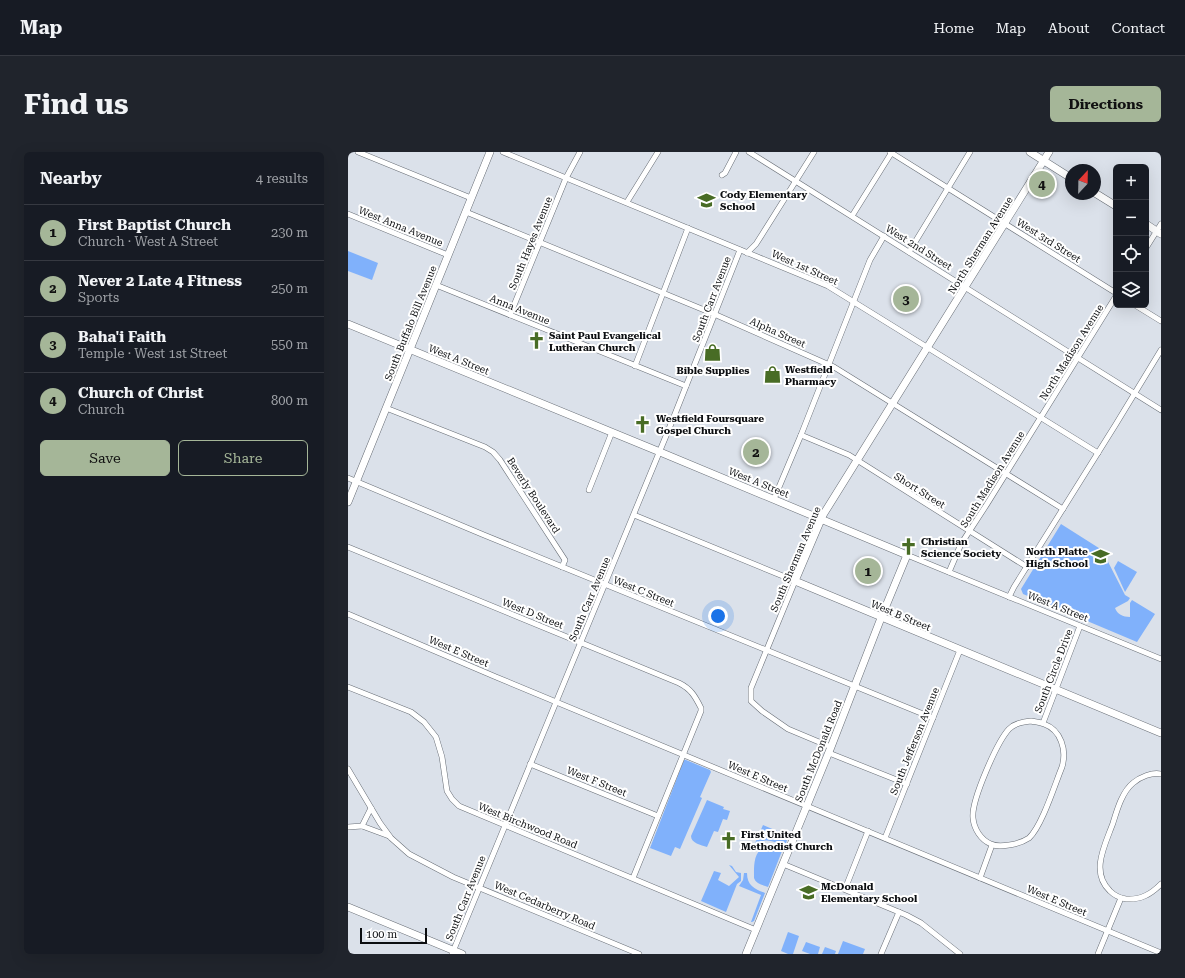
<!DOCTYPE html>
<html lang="en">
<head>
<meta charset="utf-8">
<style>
	:root { --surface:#171b24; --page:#20242c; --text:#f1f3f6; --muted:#9ea1a6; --line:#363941; --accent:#a5b698 }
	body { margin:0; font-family:"Roboto Serif",serif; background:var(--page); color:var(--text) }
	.controls { position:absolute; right:12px; top:12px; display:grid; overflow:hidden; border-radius:6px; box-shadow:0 4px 16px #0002 }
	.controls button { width:36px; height:36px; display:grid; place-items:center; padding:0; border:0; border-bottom:1px solid var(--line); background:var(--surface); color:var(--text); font:20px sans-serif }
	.compass { position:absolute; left:717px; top:12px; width:36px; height:36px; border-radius:50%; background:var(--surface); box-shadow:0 4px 16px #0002; rotate:22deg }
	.scale { position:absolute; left:12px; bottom:10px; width:67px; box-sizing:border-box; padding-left:4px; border:2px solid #0c0e11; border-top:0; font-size:11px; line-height:14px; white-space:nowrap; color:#0c0e11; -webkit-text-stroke:3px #fff; paint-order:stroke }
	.you { position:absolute; left:370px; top:464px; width:14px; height:14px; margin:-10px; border:3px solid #fff; border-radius:50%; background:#1a73e8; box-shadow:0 0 0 6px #1a73e833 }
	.badge { display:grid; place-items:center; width:26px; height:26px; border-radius:50%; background:var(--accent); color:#111; font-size:13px; font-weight:700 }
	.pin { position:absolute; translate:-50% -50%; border:2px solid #fff; box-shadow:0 1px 4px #0006 }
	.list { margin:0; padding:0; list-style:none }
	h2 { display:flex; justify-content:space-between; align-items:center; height:52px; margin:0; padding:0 16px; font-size:17px }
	h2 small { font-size:13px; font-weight:400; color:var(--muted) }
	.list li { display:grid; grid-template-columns:26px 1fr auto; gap:12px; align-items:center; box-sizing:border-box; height:56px; padding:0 16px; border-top:1px solid var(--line) }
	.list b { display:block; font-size:15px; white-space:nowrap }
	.list p { margin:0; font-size:13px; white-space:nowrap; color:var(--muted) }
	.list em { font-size:13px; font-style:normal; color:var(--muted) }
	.actions { display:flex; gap:8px; padding:12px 16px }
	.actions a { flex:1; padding:9px 0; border:1px solid var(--accent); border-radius:6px; text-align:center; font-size:14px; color:var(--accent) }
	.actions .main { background:var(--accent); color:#111 }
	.icon { flex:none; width:22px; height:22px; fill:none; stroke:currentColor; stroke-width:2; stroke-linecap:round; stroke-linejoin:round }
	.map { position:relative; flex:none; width:813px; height:802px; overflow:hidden; border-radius:6px }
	header { display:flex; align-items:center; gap:24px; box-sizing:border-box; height:56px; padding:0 20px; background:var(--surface); border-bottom:1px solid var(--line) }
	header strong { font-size:19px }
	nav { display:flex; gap:22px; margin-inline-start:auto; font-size:14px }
	.intro { display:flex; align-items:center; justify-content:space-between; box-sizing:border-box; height:96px; padding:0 24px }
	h1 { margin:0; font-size:28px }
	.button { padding:10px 18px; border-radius:6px; background:var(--accent); color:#111; font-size:14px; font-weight:700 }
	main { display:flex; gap:24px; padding:0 24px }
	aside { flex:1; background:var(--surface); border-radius:6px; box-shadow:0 4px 16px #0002 }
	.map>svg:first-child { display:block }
	.green { fill:#80b1fb }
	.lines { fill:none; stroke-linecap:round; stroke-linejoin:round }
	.street-casing { stroke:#686e76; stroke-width:6 }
	.secondary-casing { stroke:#686e76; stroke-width:8 }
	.street { stroke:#fff; stroke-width:5 }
	.secondary { stroke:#fff; stroke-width:7 }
	.labels { text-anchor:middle; stroke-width:4; stroke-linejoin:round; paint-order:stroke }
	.poi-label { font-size:10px; font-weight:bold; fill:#0c0e11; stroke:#fff; text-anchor:start }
	.street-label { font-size:10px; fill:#0c0e11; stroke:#fff }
</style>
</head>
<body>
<header>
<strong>Map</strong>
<nav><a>Home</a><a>Map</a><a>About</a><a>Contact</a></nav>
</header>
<div class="intro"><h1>Find us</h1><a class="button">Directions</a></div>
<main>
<aside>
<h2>Nearby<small>4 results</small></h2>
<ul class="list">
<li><span class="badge">1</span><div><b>First Baptist Church</b><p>Church · West A Street</p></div><em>230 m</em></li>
<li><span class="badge">2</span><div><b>Never 2 Late 4 Fitness</b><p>Sports</p></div><em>250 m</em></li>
<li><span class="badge">3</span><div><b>Baha'i Faith</b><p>Temple · West 1st Street</p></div><em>550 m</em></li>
<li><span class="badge">4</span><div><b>Church of Christ</b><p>Church</p></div><em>800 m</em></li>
</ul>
<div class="actions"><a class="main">Save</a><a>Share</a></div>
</aside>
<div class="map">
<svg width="813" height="802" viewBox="0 0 813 802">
	<rect width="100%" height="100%" fill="#dbe1ea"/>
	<g class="green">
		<polygon points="0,99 30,111 24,128 0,119"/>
		<path d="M713,372L754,398L777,443L782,446L780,449L767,456C769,462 775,465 782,465V451L784,448L807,462L789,490L675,442L673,437Z"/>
		<polygon points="770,409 789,420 777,440 766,416"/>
		<polygon points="336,608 338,608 362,618 363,620 352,645 354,646 332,697 327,695 323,704 302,696"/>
		<path d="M359,648L376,655L375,657L382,659L379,668L375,667L370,680L366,679L359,695C353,693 343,691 343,684Z"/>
		<path d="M415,673L429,679L441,682L437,694C424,689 413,683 405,698H404Z"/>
		<path d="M418,694H422L434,699L420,735C415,733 408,732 406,726C406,714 405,699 418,694Z"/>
		<polygon points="381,713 384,714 388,720 393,721 393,729 389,732 378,760 353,749 366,719 373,721 370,728 381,734 391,725"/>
		<path d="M396,721H399C399,734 407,737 417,741L406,769L404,770H403L413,743L391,734L395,728Z"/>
		<polygon points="440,780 451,784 445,802 440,802 433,799"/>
		<polygon points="495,789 517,797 515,802 490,802"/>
		<polygon points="458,790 472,795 470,802 462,802 454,799"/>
		<polygon points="477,795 488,799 487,802 474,802"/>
	</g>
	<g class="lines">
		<defs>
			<g id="street">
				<polyline points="10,0 123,46"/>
				<polyline points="155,0 480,134 750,301"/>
				<polyline points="401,0 813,258"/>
				<polyline points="542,0 768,141"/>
				<polyline points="374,23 377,21 388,0"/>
				<polyline points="279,50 310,0"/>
				<polyline points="118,60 366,162 486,215 715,357"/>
				<polyline points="0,62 100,103"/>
				<polyline points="504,64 544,0"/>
				<polyline points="798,96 813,72"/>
				<polyline points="561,100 622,0"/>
				<polyline points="399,101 408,92 415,81 466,0"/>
				<polyline points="88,133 338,234"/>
				<polyline points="787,153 813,169"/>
				<polyline points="162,163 218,26 232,0"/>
				<polyline points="287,214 340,76"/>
				<polyline points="38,256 137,295 145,300 152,308 217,408 214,415"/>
				<polyline points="453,283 501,303 679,415"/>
				<polyline points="0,326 136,383 585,566"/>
				<polyline points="241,338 264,280"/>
				<polyline points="426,347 453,283 522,108 536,84"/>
				<polyline points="286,363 447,429 403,536 403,549 414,559 440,577 483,595"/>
				<path d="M0,395L331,531C343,537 347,544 353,556V559L285,726"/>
				<polyline points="559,403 813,507"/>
				<polyline points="601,420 613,392 639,352 768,144"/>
				<polyline points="661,445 666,435 768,272 813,198"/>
				<polyline points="0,462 148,525 813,801"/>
				<polyline points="0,535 63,560 76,570 88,585 94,605 99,639 104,647 111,654 408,778"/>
				<path d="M683,569C687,570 692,570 696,572C713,578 719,598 714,615C707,632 694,674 681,686C675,690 668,692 661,693C655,694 649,695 643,692C633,688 626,677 625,666C623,649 649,590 661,577C667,571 675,570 683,569Z"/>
				<polyline points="695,571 732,474"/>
				<polyline points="481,601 559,632"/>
				<polyline points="182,612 310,664"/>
				<polyline points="0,617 32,671 43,686 61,702 105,725 291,802"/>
				<path d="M813,622C804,620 792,625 785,631C774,640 769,658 765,671C757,693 742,720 762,739C767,744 772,746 778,747C793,748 803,742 813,732"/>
				<polyline points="14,674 41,684"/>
				<polyline points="0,675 14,674 23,656"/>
				<polyline points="537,686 612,498"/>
				<polyline points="435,712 558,763 573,771 612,802"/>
				<polyline points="632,726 644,693"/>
				<polyline points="497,737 520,679"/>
				<polyline points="104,802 325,267 392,98"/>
				<polyline points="533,802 551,760"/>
				<polyline points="750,802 773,746"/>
			</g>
			<g id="secondary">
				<polyline points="682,0 723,26"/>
				<polyline points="701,0 475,363 447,429 813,581"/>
				<polyline points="747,41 768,54"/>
				<polyline points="798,72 813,82"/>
				<polyline points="0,172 312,300 559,403 533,466 483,595 398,802"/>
				<polyline points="0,350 142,0"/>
				<polyline points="0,755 114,802"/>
			</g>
		</defs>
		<use href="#street" class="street-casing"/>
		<use href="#secondary" class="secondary-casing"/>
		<use href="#street" class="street"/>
		<use href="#secondary" class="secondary"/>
	</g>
	<defs>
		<symbol id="school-bare" viewBox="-9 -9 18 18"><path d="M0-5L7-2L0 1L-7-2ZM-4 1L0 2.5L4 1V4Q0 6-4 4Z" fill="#486c25" stroke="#fff" stroke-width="2.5" paint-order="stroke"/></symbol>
		<symbol id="church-bare" viewBox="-9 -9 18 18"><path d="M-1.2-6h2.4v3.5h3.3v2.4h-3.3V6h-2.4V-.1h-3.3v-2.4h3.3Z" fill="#486c25" stroke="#fff" stroke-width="2.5" paint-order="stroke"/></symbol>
		<symbol id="shop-bare" viewBox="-9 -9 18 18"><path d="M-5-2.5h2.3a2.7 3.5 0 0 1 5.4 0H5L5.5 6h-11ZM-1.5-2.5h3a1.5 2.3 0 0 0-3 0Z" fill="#486c25" stroke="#fff" stroke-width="2.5" paint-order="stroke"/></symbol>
	</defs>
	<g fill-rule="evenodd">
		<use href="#school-bare" x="346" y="36" width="25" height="25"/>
		<use href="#church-bare" x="176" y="176" width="25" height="25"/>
		<use href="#shop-bare" x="352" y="188" width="25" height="25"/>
		<use href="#shop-bare" x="412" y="210" width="25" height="25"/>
		<use href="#church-bare" x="282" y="260" width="25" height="25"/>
		<use href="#church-bare" x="548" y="382" width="25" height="25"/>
		<use href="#school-bare" x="740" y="392" width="25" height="25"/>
		<use href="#church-bare" x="368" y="676" width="25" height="25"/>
		<use href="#school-bare" x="448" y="728" width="25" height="25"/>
	</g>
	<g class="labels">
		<g class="poi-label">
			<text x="372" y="46">Cody Elementary<tspan x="372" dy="12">School</tspan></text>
			<text x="201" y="187">Saint Paul Evangelical<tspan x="201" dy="12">Lutheran Church</tspan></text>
			<text x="437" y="221">Westfield<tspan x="437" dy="12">Pharmacy</tspan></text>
			<text x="365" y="222" text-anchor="middle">Bible Supplies</text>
			<text x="308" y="270">Westfield Foursquare<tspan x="308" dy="12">Gospel Church</tspan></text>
			<text x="573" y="393">Christian<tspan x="573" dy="12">Science Society</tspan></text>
			<text x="740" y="403" text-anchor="end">North Platte<tspan x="740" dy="12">High School</tspan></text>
			<text x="393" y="686">First United<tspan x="393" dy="12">Methodist Church</tspan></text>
			<text x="473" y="738">McDonald<tspan x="473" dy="12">Elementary School</tspan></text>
		</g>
		<g class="street-label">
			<text transform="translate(53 74) rotate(22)" y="4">West Anna Avenue</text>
			<text transform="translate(701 88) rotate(32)" y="4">West 3rd Street</text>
			<text transform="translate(182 91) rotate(-68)" y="4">South Hayes Avenue</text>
			<text transform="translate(632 93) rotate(-58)" y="4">North Sherman Avenue</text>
			<text transform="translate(571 95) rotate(32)" y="4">West 2nd Street</text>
			<text transform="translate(457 115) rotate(24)" y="4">West 1st Street</text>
			<text transform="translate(363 147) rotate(-69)" y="4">South Carr Avenue</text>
			<text transform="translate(172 157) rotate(22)" y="4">Anna Avenue</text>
			<text transform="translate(62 171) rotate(-68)" y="4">South Buffalo Bill Avenue</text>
			<text transform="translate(430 180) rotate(24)" y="4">Alpha Street</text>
			<text transform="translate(723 200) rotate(-58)" y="4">North Madison Avenue</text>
			<text transform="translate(111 207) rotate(22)" y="4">West A Street</text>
			<text transform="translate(644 327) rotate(-58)" y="4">South Madison Avenue</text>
			<text transform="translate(411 330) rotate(22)" y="4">West A Street</text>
			<text transform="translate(572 338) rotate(32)" y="4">Short Street</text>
			<text transform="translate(186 343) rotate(57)" y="4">Beverly Boulevard</text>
			<text transform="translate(447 407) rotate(-67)" y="4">South Sherman Avenue</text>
			<text transform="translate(296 439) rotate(22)" y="4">West C Street</text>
			<text transform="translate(241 447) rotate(-67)" y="4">South Carr Avenue</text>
			<text transform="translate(710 454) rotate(22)" y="4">West A Street</text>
			<text transform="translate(185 461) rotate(22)" y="4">West D Street</text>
			<text transform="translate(553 463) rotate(23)" y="4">West B Street</text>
			<text transform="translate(111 499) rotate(23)" y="4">West E Street</text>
			<text transform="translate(705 519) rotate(-69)" y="4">South Circle Drive</text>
			<text transform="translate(566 589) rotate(-68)" y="4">South Jefferson Avenue</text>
			<text transform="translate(470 599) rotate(-68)" y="4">South McDonald Road</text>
			<text transform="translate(410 624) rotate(23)" y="4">West E Street</text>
			<text transform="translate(249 629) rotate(22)" y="4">West F Street</text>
			<text transform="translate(180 673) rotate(22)" y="4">West Birchwood Road</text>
			<text transform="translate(117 746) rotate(-68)" y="4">South Carr Avenue</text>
			<text transform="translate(709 748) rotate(23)" y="4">West E Street</text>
			<text transform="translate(197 753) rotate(23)" y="4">West Cedarberry Road</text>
		</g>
	</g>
</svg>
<div class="controls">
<button>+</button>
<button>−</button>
<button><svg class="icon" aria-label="locate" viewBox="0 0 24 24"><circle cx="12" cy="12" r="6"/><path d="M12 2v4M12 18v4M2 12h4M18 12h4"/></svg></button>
<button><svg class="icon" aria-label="layers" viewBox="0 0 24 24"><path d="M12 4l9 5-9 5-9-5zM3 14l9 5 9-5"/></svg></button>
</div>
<svg class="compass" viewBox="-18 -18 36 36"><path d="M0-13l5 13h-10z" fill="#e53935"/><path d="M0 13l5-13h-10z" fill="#9ea1a6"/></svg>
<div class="scale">100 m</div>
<div class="you"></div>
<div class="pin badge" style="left:520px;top:419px">1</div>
<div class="pin badge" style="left:408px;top:300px">2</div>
<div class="pin badge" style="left:558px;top:147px">3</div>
<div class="pin badge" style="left:694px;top:32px">4</div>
</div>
</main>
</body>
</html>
